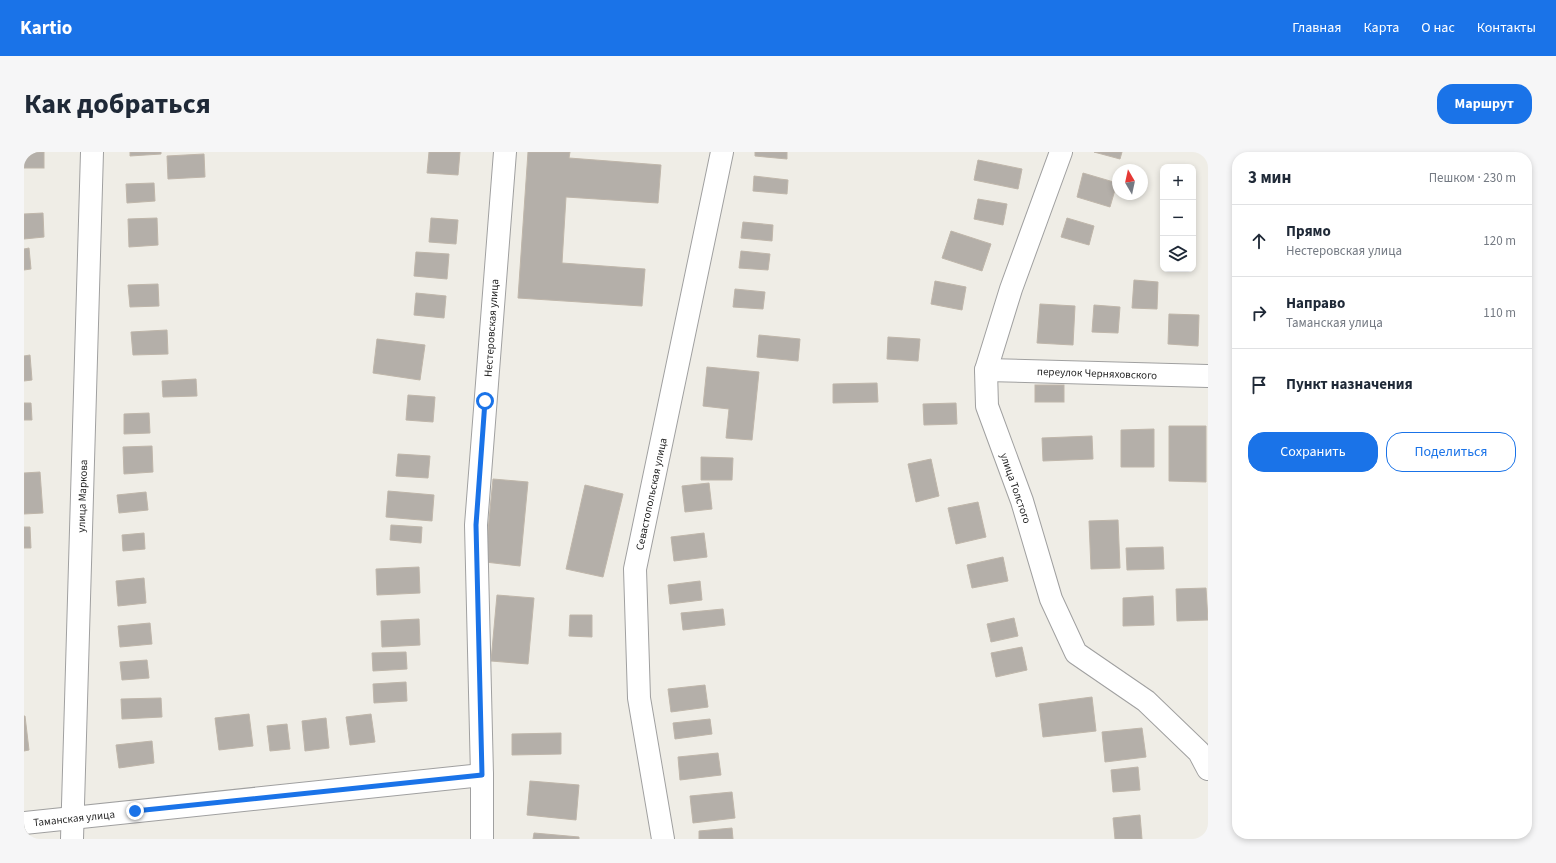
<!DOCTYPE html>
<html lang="ru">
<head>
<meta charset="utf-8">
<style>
	:root { --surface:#fff; --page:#f6f6f7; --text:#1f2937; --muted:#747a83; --line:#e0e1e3; --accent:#1a73e8 }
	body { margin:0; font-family:"Source Sans 3",sans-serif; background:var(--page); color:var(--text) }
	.controls { position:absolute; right:12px; top:12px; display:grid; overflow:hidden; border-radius:8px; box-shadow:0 2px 6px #0003 }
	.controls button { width:36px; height:36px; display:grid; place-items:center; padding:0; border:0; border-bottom:1px solid var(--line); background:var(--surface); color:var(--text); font:20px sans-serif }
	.compass { position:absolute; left:1088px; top:12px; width:36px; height:36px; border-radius:50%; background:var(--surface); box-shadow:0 2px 6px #0003; rotate:351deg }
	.stop { position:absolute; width:12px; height:12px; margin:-9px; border:3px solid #1a73e8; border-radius:50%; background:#fff }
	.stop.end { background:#1a73e8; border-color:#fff; box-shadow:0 1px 4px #0008 }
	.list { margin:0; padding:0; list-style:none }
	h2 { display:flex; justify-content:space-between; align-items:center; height:52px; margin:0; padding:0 16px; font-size:17px }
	h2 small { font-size:13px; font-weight:400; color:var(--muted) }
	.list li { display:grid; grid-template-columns:26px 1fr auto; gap:12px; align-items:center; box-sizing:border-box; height:72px; padding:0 16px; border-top:1px solid var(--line) }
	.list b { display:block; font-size:15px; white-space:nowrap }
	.list p { margin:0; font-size:13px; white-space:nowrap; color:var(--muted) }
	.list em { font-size:13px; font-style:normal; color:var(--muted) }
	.actions { display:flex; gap:8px; padding:12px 16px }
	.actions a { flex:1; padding:9px 0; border:1px solid var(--accent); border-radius:16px; text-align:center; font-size:14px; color:var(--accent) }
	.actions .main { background:var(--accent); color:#fff }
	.icon { flex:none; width:22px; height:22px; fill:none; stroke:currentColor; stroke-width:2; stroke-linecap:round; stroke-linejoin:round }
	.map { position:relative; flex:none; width:1184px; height:687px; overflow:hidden; border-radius:16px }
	header { display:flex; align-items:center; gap:24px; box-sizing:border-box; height:56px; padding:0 20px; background:var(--accent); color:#fff }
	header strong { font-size:19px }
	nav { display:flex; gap:22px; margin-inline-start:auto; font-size:14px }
	.intro { display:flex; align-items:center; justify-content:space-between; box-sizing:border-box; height:96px; padding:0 24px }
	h1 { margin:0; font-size:28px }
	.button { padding:10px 18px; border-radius:16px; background:var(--accent); color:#fff; font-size:14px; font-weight:700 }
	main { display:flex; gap:24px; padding:0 24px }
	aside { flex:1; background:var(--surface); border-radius:16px; box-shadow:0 2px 6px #0003 }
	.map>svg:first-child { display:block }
	.building { fill:#b4afa9; stroke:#bfb6aa }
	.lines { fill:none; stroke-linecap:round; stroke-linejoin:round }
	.street-casing { stroke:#a0a0a0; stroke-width:24 }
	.street { stroke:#fff; stroke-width:22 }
	.route { stroke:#1a73e8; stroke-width:5 }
	.labels { text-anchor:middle; stroke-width:4; stroke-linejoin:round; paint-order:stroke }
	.street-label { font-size:11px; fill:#1f1f1f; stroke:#fff }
</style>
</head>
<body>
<header>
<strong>Kartio</strong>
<nav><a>Главная</a><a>Карта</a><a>О нас</a><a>Контакты</a></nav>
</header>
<div class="intro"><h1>Как добраться</h1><a class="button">Маршрут</a></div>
<main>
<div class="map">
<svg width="1184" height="687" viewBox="0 0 1184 687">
	<rect width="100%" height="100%" fill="#efede6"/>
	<g class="building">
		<rect x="0" y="0" width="20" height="16"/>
		<polygon points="106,0 137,0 137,2 106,4"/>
		<polygon points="405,0 436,0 434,23 403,21"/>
		<polygon points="504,0 546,0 545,6 637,13 634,51 542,45 538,111 621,117 618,154 494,146"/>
		<polygon points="731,0 763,0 763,7 731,4"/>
		<polygon points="1070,0 1098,0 1096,7"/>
		<polygon points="180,2 181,25 144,27 143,4"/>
		<polygon points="954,8 998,17 994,37 950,28"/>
		<polygon points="1059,21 1093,31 1086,55 1053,45"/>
		<polygon points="730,24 764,28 763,42 729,39"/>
		<polygon points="130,31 131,49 103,51 102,32"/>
		<polygon points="954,47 983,52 979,73 950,67"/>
		<polygon points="19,61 20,85 0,87 0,62"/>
		<polygon points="133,66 134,93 105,95 104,67"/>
		<polygon points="407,66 434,68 432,92 405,90"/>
		<polygon points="1043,66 1070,74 1065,93 1037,85"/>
		<polygon points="719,70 749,73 748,89 717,86"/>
		<polygon points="927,79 967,92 958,119 918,106"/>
		<polygon points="5,96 7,117 0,118 0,97"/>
		<polygon points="717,99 746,102 744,118 715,116"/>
		<polygon points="392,100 425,102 423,127 390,124"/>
		<polygon points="1110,128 1134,130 1133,157 1108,156"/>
		<polygon points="911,129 942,135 938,158 907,152"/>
		<polygon points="134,132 135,154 106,155 104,133"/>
		<polygon points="711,137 741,140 739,157 709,155"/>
		<polygon points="392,141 422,144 420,166 390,163"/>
		<polygon points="1016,152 1051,154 1049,193 1013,191"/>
		<polygon points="1070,153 1096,155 1094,181 1068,180"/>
		<polygon points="1145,162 1175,163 1174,194 1144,192"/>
		<polygon points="143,178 144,202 109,203 107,180"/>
		<polygon points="735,183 776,187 774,209 733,205"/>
		<polygon points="864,185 896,187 894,209 863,207"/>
		<polygon points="353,187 401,193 396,228 349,221"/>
		<polygon points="6,203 8,228 0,229 0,204"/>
		<polygon points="683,215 735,220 728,288 702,286 705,257 679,254"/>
		<polygon points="172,227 173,244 139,245 138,229"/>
		<polygon points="853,231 854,250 809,251 809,232"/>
		<rect x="1011" y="233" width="29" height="17"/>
		<polygon points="384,243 411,245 409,270 382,268"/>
		<polygon points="0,251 7,251 8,268 0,268"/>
		<polygon points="932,251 933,272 900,273 899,252"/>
		<polygon points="125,261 126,281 100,282 100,262"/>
		<polygon points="1145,274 1182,274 1182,330 1145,329"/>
		<polygon points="1130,277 1130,315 1097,315 1097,278"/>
		<polygon points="1068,284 1069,307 1019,309 1018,286"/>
		<polygon points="128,294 129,320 100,322 99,295"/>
		<polygon points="374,302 406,304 404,326 372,324"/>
		<polygon points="677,305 709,306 708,328 677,328"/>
		<polygon points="907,307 915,344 892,350 884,312"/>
		<polygon points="16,320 19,361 0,362 0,321"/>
		<polygon points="469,327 504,330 496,414 461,410"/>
		<polygon points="685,331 688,357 661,360 658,334"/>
		<polygon points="561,333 599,342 579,425 542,417"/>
		<polygon points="364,339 410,343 408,369 362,365"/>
		<polygon points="122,340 124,358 95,361 93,343"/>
		<polygon points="954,350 962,385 932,392 924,356"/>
		<polygon points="1094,368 1096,416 1067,417 1065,369"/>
		<polygon points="367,373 398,375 397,391 366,388"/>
		<polygon points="0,375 6,375 7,396 0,396"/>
		<polygon points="120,381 121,397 99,399 98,383"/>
		<polygon points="680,381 683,405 650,409 647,385"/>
		<polygon points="1139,395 1140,417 1103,418 1102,396"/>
		<polygon points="979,405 984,429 948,436 943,413"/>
		<polygon points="395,415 396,441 353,443 352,417"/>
		<polygon points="120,426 122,451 94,454 92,429"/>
		<polygon points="676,429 678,448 646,452 644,433"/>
		<polygon points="1182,436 1184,468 1153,469 1152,437"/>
		<polygon points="473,443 510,446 504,512 467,509"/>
		<polygon points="1129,444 1130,473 1099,474 1099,446"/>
		<polygon points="699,457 701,473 659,478 657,461"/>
		<polygon points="546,463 568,463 568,485 545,484"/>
		<polygon points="990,466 994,484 967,490 963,472"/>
		<polygon points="395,467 396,493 358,495 357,469"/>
		<polygon points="126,471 128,492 96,495 94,474"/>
		<polygon points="998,495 1003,518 972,525 967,501"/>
		<polygon points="382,500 383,517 349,519 348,501"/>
		<polygon points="123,508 125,526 98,528 96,510"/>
		<polygon points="382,530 383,549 350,551 349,532"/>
		<polygon points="681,533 684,555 647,560 644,537"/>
		<polygon points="1068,545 1072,579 1019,585 1015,552"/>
		<polygon points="137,546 138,565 98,567 97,547"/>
		<polygon points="225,562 229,594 195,598 191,566"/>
		<polygon points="347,562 351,590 326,593 322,565"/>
		<polygon points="0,564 1,564 5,598 0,599"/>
		<polygon points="302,566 305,596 281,599 278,569"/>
		<polygon points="686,567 688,582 651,587 649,571"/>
		<polygon points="263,572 266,597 246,599 243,574"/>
		<polygon points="1118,576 1122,605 1081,610 1078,580"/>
		<polygon points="537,581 537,602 488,603 488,582"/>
		<polygon points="128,589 130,611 95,616 92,593"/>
		<polygon points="694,601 697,623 656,628 654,605"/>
		<polygon points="1114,615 1116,638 1089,640 1087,618"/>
		<polygon points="506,629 555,633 552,668 503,663"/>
		<polygon points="708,640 711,666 669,671 666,644"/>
		<polygon points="1116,663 1118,687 1091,687 1089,666"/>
		<polygon points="708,676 709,687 675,687 675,679"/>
		<polygon points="510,681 555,685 555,687 509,687"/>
	</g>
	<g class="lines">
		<defs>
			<g id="street">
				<polyline points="1037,0 987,137 962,218 963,254 998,349 1027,447 1052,501 1122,549 1175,600 1184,617"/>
				<polyline points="962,218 1184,224"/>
				<polyline points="0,671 458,623"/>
				<polyline points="48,687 68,0"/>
				<polyline points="458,687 458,623 452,373 481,0"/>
				<polyline points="639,687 615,546 611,417 698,0"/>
			</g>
		</defs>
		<use href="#street" class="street-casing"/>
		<use href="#street" class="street"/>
	</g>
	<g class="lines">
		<polyline class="route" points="111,659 458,623 452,373 461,249"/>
	</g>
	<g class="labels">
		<g class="street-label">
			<text transform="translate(467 176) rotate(-86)" y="4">Нестеровская улица</text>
			<text transform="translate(1073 221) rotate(2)" y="4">переулок Черняховского</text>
			<text transform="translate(992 336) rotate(71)" y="4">улица Толстого</text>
			<text transform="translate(627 342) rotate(-78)" y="4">Севастопольская улица</text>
			<text transform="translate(58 344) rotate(-88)" y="4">улица Маркова</text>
			<text transform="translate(50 666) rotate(-6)" y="4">Таманская улица</text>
		</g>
	</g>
</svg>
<div class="controls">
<button>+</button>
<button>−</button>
<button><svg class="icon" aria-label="layers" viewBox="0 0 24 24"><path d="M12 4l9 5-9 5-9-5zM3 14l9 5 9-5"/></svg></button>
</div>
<svg class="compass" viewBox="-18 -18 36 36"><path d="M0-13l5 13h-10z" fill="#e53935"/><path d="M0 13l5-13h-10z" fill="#747a83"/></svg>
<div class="stop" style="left:461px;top:249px"></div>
<div class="stop end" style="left:111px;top:659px"></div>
</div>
<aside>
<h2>3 мин<small>Пешком · 230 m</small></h2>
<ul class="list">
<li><svg class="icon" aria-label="ahead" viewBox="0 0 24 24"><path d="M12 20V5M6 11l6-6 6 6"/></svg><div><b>Прямо</b><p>Нестеровская улица</p></div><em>120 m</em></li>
<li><svg class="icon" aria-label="right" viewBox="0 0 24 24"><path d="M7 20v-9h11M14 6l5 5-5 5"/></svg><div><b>Направо</b><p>Таманская улица</p></div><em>110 m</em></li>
<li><svg class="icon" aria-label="arrive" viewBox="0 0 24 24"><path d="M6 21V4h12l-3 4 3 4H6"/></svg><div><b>Пункт назначения</b></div></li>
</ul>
<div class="actions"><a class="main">Сохранить</a><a>Поделиться</a></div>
</aside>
</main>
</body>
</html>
